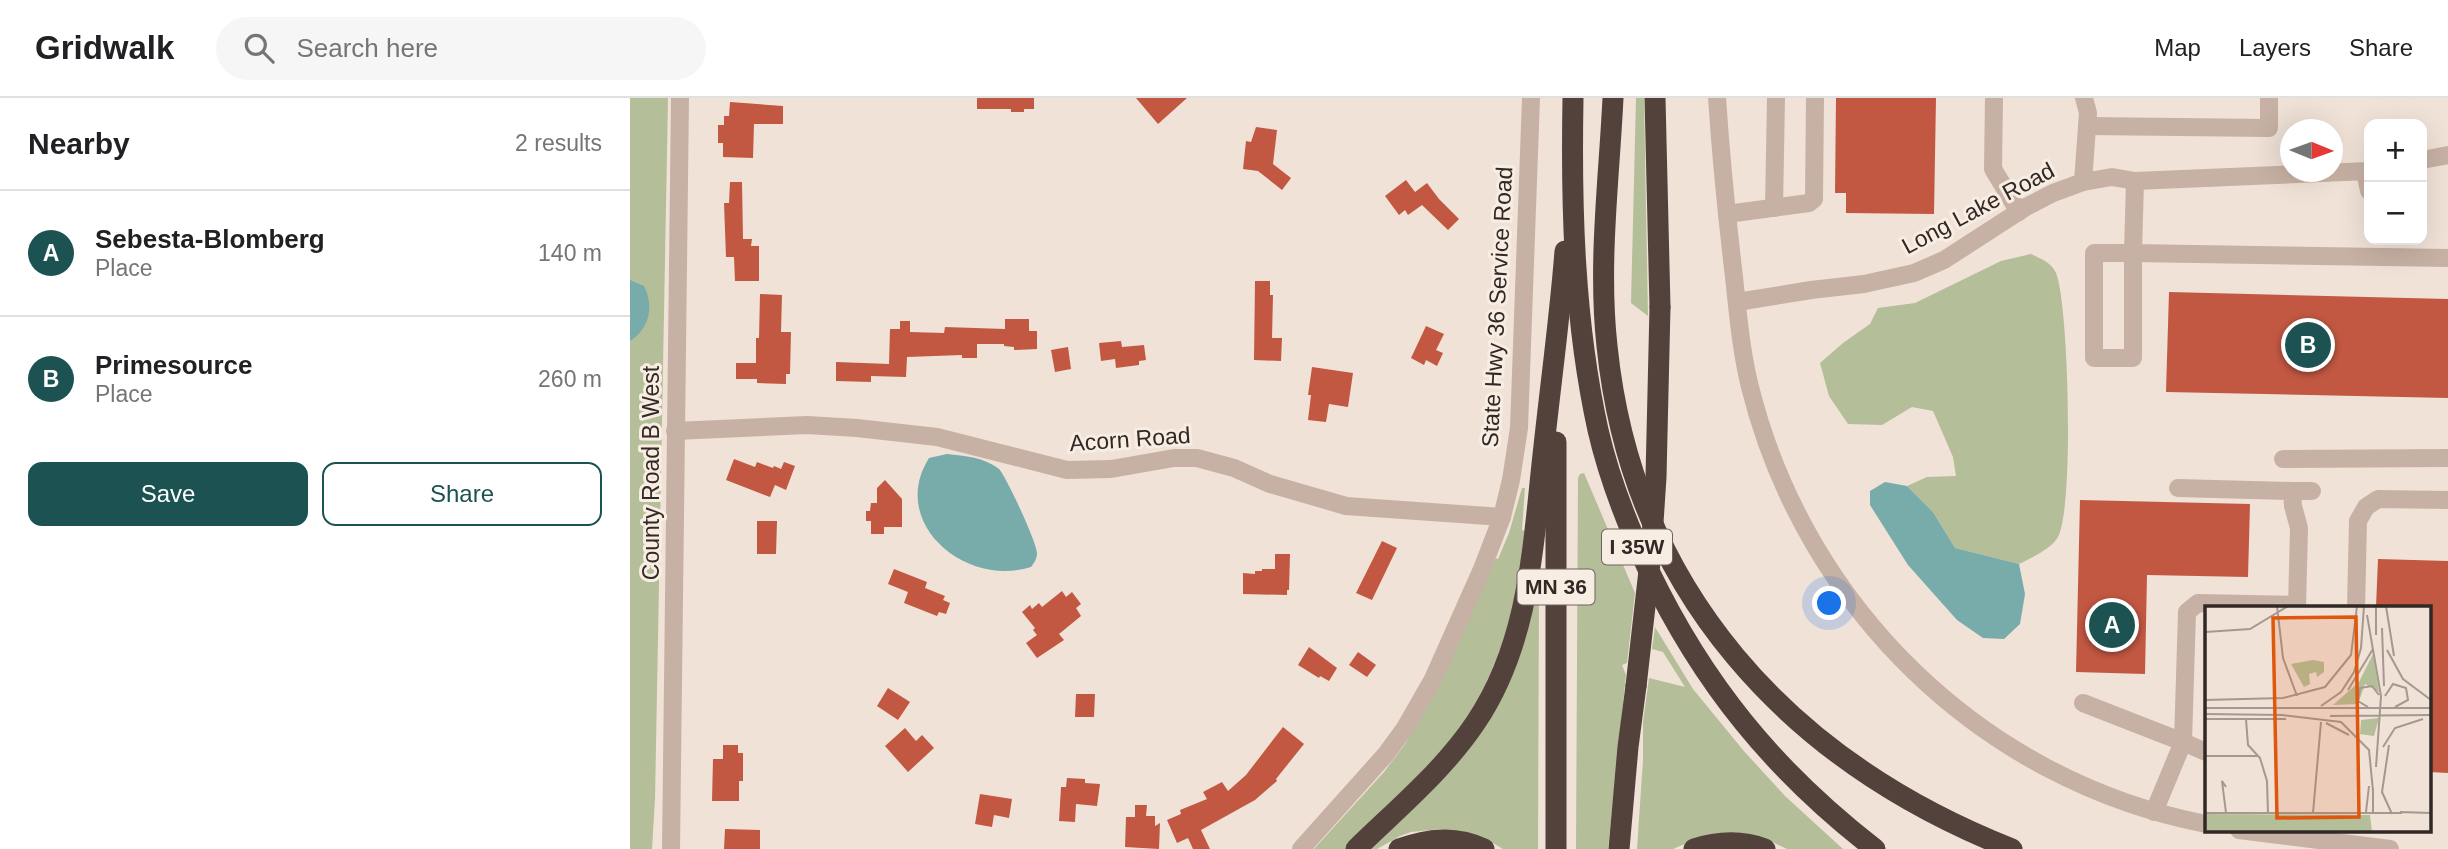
<!DOCTYPE html>
<html lang="en">
<head>
<meta charset="utf-8">
<style>
	:root { --surface:#fff; --page:#f6f6f6; --text:#202124; --muted:#757577; --line:#e0e0e0; --accent:#1c5252 }
	body { margin:0; font-family:Helvetica,sans-serif; background:var(--page); color:var(--text) }
	.controls { position:absolute; right:21px; top:21px; display:grid; overflow:hidden; border-radius:14px; box-shadow:0 7px 28px #0002 }
	.controls button { width:63px; height:63px; display:grid; place-items:center; padding:0; border:0; border-bottom:2px solid var(--line); background:var(--surface); color:var(--text); font:35px sans-serif }
	.compass { position:absolute; left:1650px; top:21px; width:63px; height:63px; border-radius:50%; background:var(--surface); box-shadow:0 7px 28px #0002; rotate:91deg }
	.you { position:absolute; left:1200px; top:506px; width:24px; height:24px; margin:-18px; border:5px solid #fff; border-radius:50%; background:#1a73e8; box-shadow:0 0 0 10px #1a73e833 }
	.badge { display:grid; place-items:center; width:46px; height:46px; border-radius:50%; background:var(--accent); color:#fff; font-size:23px; font-weight:700 }
	.pin { position:absolute; translate:-50% -50%; border:4px solid #fff; box-shadow:0 2px 7px #0006 }
	.list { margin:0; padding:0; list-style:none }
	h2 { display:flex; justify-content:space-between; align-items:center; height:91px; margin:0; padding:0 28px; font-size:30px }
	h2 small { font-size:23px; font-weight:400; color:var(--muted) }
	.list li { display:grid; grid-template-columns:46px 1fr auto; gap:21px; align-items:center; box-sizing:border-box; height:126px; padding:0 28px; border-top:2px solid var(--line) }
	.list b { display:block; font-size:26px; white-space:nowrap }
	.list p { margin:0; font-size:23px; white-space:nowrap; color:var(--muted) }
	.list em { font-size:23px; font-style:normal; color:var(--muted) }
	.actions { display:flex; gap:14px; padding:21px 28px }
	.actions a { flex:1; padding:16px 0; border:2px solid var(--accent); border-radius:14px; text-align:center; font-size:24px; color:var(--accent) }
	.actions .main { background:var(--accent); color:#fff }
	.icon { flex:none; width:38px; height:38px; fill:none; stroke:currentColor; stroke-width:2; stroke-linecap:round; stroke-linejoin:round }
	.map { position:relative; flex:none; width:1818px; height:751px; overflow:hidden }
	header { display:flex; align-items:center; gap:42px; box-sizing:border-box; height:98px; padding:0 35px; background:var(--surface); border-bottom:2px solid var(--line) }
	header strong { font-size:33px }
	nav { display:flex; gap:38px; margin-inline-start:auto; font-size:24px }
	.search { width:490px; height:63px; background:var(--page); display:flex; align-items:center; gap:18px; box-sizing:border-box; padding:0 24px; border-radius:38px; color:var(--muted); font-size:26px }
	main { display:flex }
	aside { flex:1; background:var(--surface) }
	.map>svg:first-child { display:block }
	.green { fill:#b4be98 }
	.water { fill:#77acaa }
	.building { fill:#c25842 }
	.lines { fill:none; stroke-linecap:round; stroke-linejoin:round }
	.minor { stroke:#c7b1a4; stroke-width:18 }
	.highway { stroke:#53423c; stroke-width:21 }
	.highway-bridge { stroke:#53423c; stroke-width:21 }
	.labels { text-anchor:middle; stroke-width:6; stroke-linejoin:round; paint-order:stroke }
	.shield { fill:#f8ede3; stroke:#6d635e; stroke-width:2 }
	.shield-label { font-size:21px; font-weight:bold; fill:#322825 }
	.street-label { font-size:23px; fill:#322825; stroke:#f8ede3 }
	.inset-road { fill:none; stroke:#a49890; stroke-width:2 }
	.view { fill:#df570d; fill-opacity:0.15; stroke:#df570d; stroke-width:3.5 }
	.inset-edge { fill:none; stroke:#322825; stroke-width:3.5 }
</style>
</head>
<body>
<header>
<strong>Gridwalk</strong>
<div class="search"><svg class="icon" aria-label="search" viewBox="0 0 24 24"><circle cx="10" cy="10" r="6"/><path d="M15 15l6 6"/></svg>Search here</div>
<nav><a>Map</a><a>Layers</a><a>Share</a></nav>
</header>
<main>
<aside>
<h2>Nearby<small>2 results</small></h2>
<ul class="list">
<li><span class="badge">A</span><div><b>Sebesta-Blomberg</b><p>Place</p></div><em>140 m</em></li>
<li><span class="badge">B</span><div><b>Primesource</b><p>Place</p></div><em>260 m</em></li>
</ul>
<div class="actions"><a class="main">Save</a><a>Share</a></div>
</aside>
<div class="map">
<svg width="1818" height="751" viewBox="0 0 1818 751">
	<rect width="100%" height="100%" fill="#f0e2d7"/>
	<g class="green">
		<polygon points="0,0 38,0 25,701 22,751 0,751"/>
		<polygon points="1006,0 1014,0 1018,218 1001,205"/>
		<path d="M1401,156C1411,161 1421,164 1426,175C1439,207 1444,410 1428,439C1421,451 1401,460 1389,466L1325,450L1303,414L1277,388L1297,379L1326,378L1323,359L1303,313L1282,309L1252,327L1218,326L1199,298L1190,265L1213,245L1240,226L1248,210L1285,205L1371,163Z"/>
		<polygon points="954,375 1005,495 997,565 992,567 996,577 978,751 946,751 948,380 950,376"/>
		<path d="M892,390H895L892,432L895,433C889,502 870,571 831,630C823,642 812,652 802,662C775,693 745,722 716,751H684L754,674L775,646L796,611L866,460L868,461L879,435Z"/>
		<polygon points="905,487 909,487 908,751 873,751 856,741 811,731 781,734 770,738 747,751 734,751 820,670"/>
		<polygon points="1025,529 1063,591 1113,652 1155,698 1213,751 1157,751 1131,739 1071,739 1043,751 1007,751 1013,662 1013,624 1019,580 1055,589 1033,554 1022,551"/>
	</g>
	<g class="water">
		<path d="M0,182L14,188C24,208 20,230 0,243Z"/>
		<path d="M317,356C335,358 354,359 369,371C376,378 407,445 407,455C407,461 404,465 401,469C336,490 258,425 299,360Z"/>
		<polygon points="1255,384 1277,388 1303,414 1325,450 1389,466 1395,496 1390,526 1374,541 1353,540 1327,522 1278,467 1240,407 1240,393"/>
	</g>
	<g class="building">
		<polygon points="347,0 404,0 404,11 394,11 394,14 381,14 381,11 347,11"/>
		<polygon points="506,0 557,0 528,26"/>
		<polygon points="1206,0 1306,0 1304,116 1216,115 1216,95 1205,95"/>
		<polygon points="100,4 153,8 153,26 124,26 123,60 93,59 93,45 88,45 88,27 94,27 94,18 99,18"/>
		<polygon points="626,29 647,32 643,66 661,80 652,92 628,73 613,71 616,43 621,44"/>
		<polygon points="776,82 785,94 797,85 809,101 829,121 818,132 792,107 778,117 775,112 769,117 755,98"/>
		<polygon points="100,84 112,84 113,141 122,141 121,148 129,148 129,183 105,183 104,159 96,159 94,105 99,105"/>
		<polygon points="625,183 640,183 640,197 643,197 642,240 652,240 651,263 624,262"/>
		<polygon points="1539,194 1818,201 1818,300 1536,294"/>
		<polygon points="130,196 152,197 151,234 161,234 160,276 156,276 156,286 127,285 127,281 106,281 106,265 126,265 126,240 129,240"/>
		<polygon points="375,221 399,221 399,233 407,233 407,251 384,252 384,249 374,248 374,246 347,246 347,260 332,260 332,257 277,259 276,279 241,278 241,284 206,283 206,264 259,266 260,231 270,231 270,223 280,223 280,234 314,235 315,229 375,231"/>
		<polygon points="796,228 814,236 806,252 813,255 807,268 796,262 794,267 781,260"/>
		<polygon points="491,243 492,249 514,247 516,262 509,263 509,267 486,270 485,261 471,263 469,245"/>
		<polygon points="438,249 441,271 425,274 421,252"/>
		<polygon points="682,269 723,275 718,309 699,306 696,324 678,322 681,297 678,297"/>
		<polygon points="104,361 125,369 127,364 143,370 144,368 151,371 154,364 165,368 156,392 145,387 140,399 96,382"/>
		<polygon points="255,382 272,401 272,429 254,429 254,436 241,436 241,423 236,423 236,413 240,413 241,405 247,405 247,390"/>
		<polygon points="1450,402 1620,406 1618,479 1517,477 1515,576 1446,574"/>
		<polygon points="127,423 147,423 146,456 127,456"/>
		<polygon points="752,443 767,450 742,502 726,495"/>
		<polygon points="645,456 660,456 659,492 657,492 657,497 613,496 613,475 625,476 625,473 632,473 632,471 645,471"/>
		<polygon points="1748,461 1818,463 1818,675 1799,674 1799,509 1746,509"/>
		<polygon points="264,471 297,484 295,490 315,498 313,502 320,505 316,516 309,514 307,518 274,505 278,494 258,486"/>
		<polygon points="432,493 436,499 442,494 451,506 446,510 451,518 429,536 434,542 407,560 396,545 407,537 403,532 405,530 392,514 400,507 402,511 409,505 412,509"/>
		<polygon points="679,549 707,570 699,583 690,578 689,580 668,567"/>
		<polygon points="728,554 746,567 737,579 719,567"/>
		<polygon points="258,590 280,604 268,622 247,608"/>
		<polygon points="446,596 465,596 464,619 445,619"/>
		<polygon points="653,629 674,646 646,681 647,683 625,702 571,732 580,751 563,751 558,740 547,745 537,722 551,716 550,712 577,701 573,694 592,684 598,693 616,677"/>
		<polygon points="275,630 286,643 292,637 304,650 278,674 255,648"/>
		<polygon points="93,647 108,647 108,655 113,655 113,683 109,683 109,703 82,703 83,661 93,661"/>
		<polygon points="437,680 455,681 455,685 470,686 467,708 446,706 445,724 429,723 431,689 436,689"/>
		<polygon points="350,696 382,701 379,720 364,717 362,729 345,726"/>
		<polygon points="505,707 517,707 516,718 525,718 525,728 530,725 529,751 495,749 496,719 505,719"/>
		<polygon points="95,731 130,732 130,751 94,751"/>
	</g>
	<g class="lines">
		<g class="minor">
			<path d="M1087,0C1091,60 1097,120 1104,179C1108,216 1111,253 1120,289C1175,510 1353,683 1576,726"/>
			<polyline points="1364,0 1363,71 1389,114"/>
			<polyline points="1457,28 1639,30 1639,0"/>
			<polyline points="1792,62 1818,57"/>
			<polyline points="1735,74 1739,93"/>
			<polyline points="1505,83 1503,155 1818,160"/>
			<polyline points="1453,84 1458,15 1454,0"/>
			<polyline points="1144,110 1146,0"/>
			<polyline points="1097,116 1179,105 1184,101 1185,0"/>
			<rect x="1464" y="155" width="39" height="105"/>
			<polyline points="1107,204 1181,192 1234,186 1284,175 1314,162 1396,109 1423,95 1453,84 1482,79 1505,83 1739,73"/>
			<polyline points="45,333 177,327 227,330 307,339 437,372 481,371 544,360 567,360 604,370 640,386 716,408 872,419"/>
			<polyline points="1653,361 1818,360"/>
			<polyline points="1548,390 1662,393 1663,408 1669,430 1667,510"/>
			<polyline points="1662,393 1682,393"/>
			<polyline points="1726,510 1728,423 1736,409 1748,401 1818,402"/>
			<polyline points="1453,605 1553,644 1524,714"/>
			<polyline points="1576,654 1553,644 1557,514 1568,505 1667,507"/>
			<polyline points="1609,732 1760,751"/>
			<polyline points="41,751 50,0"/>
			<polyline points="671,751 756,656 775,630 803,581 852,471 872,419 881,382 889,330 901,0"/>
		</g>
		<g class="highway">
			<path d="M943,0C941,111 944,223 968,332C979,380 997,426 1018,471C1073,586 1144,673 1245,751"/>
			<path d="M983,0C979,82 968,166 977,248C1002,493 1159,663 1382,751"/>
			<polyline points="1025,0 1030,209"/>
			<path d="M726,751C767,711 814,672 846,624C901,542 903,443 914,348C921,283 930,218 935,153"/>
			<path d="M769,751C798,741 825,737 854,751"/>
			<polyline points="926,751 926,344"/>
			<polyline points="989,751 998,649 1006,588"/>
			<path d="M1064,751C1089,743 1111,742 1135,751"/>
		</g>
		<polyline class="highway-bridge" points="1006,588 1021,455 1026,379 1030,209"/>
	</g>
	<g class="labels">
		<g class="shield">
			<rect x="972" y="431.5" width="70" height="35" rx="5"/>
			<rect x="887.5" y="471.5" width="77" height="35" rx="5"/>
		</g>
		<g class="shield-label">
			<text x="1007" y="456">I 35W</text>
			<text x="926" y="496">MN 36</text>
		</g>
		<g class="street-label">
			<text transform="translate(1348 110) rotate(-28)" y="8">Long Lake Road</text>
			<text transform="translate(867 209) rotate(-87)" y="8">State Hwy 36 Service Road</text>
			<text transform="translate(500 341) rotate(-4)" y="8">Acorn Road</text>
			<text transform="translate(21 375) rotate(-90)" y="8">County Road B West</text>
		</g>
	</g>
	<g transform="translate(1575 508)">
		<rect width="226" height="226" fill="#f0e2d7"/>
		<path d="M168,48L174,86L160,78L153,98L128,99L154,76ZM108,54L119,56V66L112,71L111,66L104,68L105,78L99,81L86,58ZM174,112L169,130L155,128L156,114ZM0,208L165,209L167,226H0Z" fill="#b4be98"/>
		<path class="inset-road" d="M72,0L78,52L92,90M181,0L189,50M162,9L176,90L171,161M177,22L179,80M0,26L45,23L83,0M171,29V0M182,44L198,73L226,94M143,84L168,43M180,90L188,78L201,82L203,94L190,101M0,94L78,92L120,81L146,49L152,0M116,100L136,86L149,66L156,42L159,0M163,101L153,95L155,82L167,80L174,89M0,102H226M0,108L77,109L136,116L164,144L168,185M125,110L226,109M0,113H81M41,113L43,139L55,152L62,175L63,207M121,117L144,129M184,139L177,186L187,208M178,141L190,122L218,113M0,150H52M21,181L17,175L21,207M161,206L164,180M195,206L226,207M0,207H197M108,207L116,116M168,207V182"/>
		<path class="view" d="M151,11L154,211L72,212L68,12Z"/>
		<rect width="226" height="226" class="inset-edge"/>
	</g>
</svg>
<div class="controls">
<button>+</button>
<button>−</button>
</div>
<svg class="compass" viewBox="-18 -18 36 36"><path d="M0-13l5 13h-10z" fill="#e53935"/><path d="M0 13l5-13h-10z" fill="#757577"/></svg>
<div class="you"></div>
<div class="pin badge" style="left:1482px;top:527px">A</div>
<div class="pin badge" style="left:1678px;top:247px">B</div>
</div>
</main>
</body>
</html>
